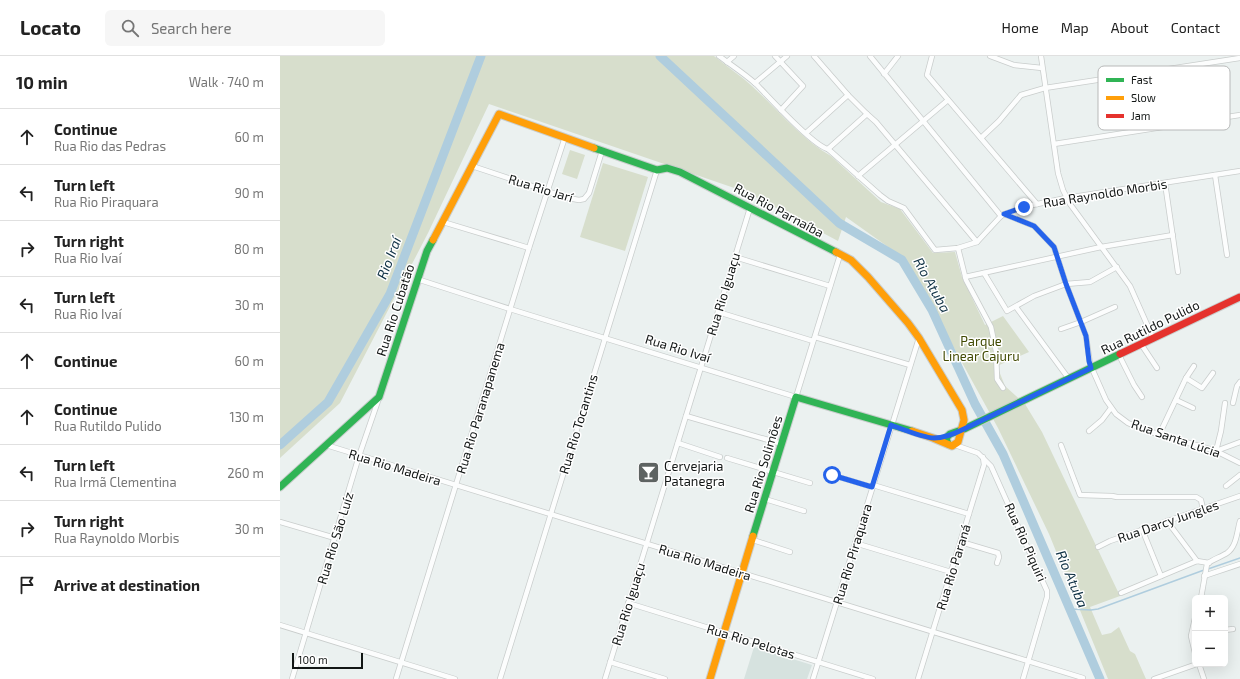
<!DOCTYPE html>
<html lang="en">
<head>
<meta charset="utf-8">
<style>
	:root { --surface:#fff; --page:#f6f6f6; --text:#222; --muted:#767676; --line:#e0e0e0 }
	body { margin:0; font-family:"Exo 2",sans-serif; background:var(--page); color:var(--text) }
	.controls { position:absolute; right:12px; bottom:12px; display:grid; overflow:hidden; border-radius:6px; box-shadow:0 4px 16px #0002 }
	.controls button { width:36px; height:36px; display:grid; place-items:center; padding:0; border:0; border-bottom:1px solid var(--line); background:var(--surface); color:var(--text); font:20px sans-serif }
	.scale { position:absolute; left:12px; bottom:10px; width:71px; box-sizing:border-box; padding-left:4px; border:2px solid #121615; border-top:0; font-size:11px; line-height:14px; white-space:nowrap; color:#121615; -webkit-text-stroke:3px #fff; paint-order:stroke }
	.stop { position:absolute; width:12px; height:12px; margin:-9px; border:3px solid #2563eb; border-radius:50%; background:#fff }
	.stop.end { background:#2563eb; border-color:#fff; box-shadow:0 1px 4px #0008 }
	.list { margin:0; padding:0; list-style:none }
	h2 { display:flex; justify-content:space-between; align-items:center; height:52px; margin:0; padding:0 16px; font-size:17px }
	h2 small { font-size:13px; font-weight:400; color:var(--muted) }
	.list li { display:grid; grid-template-columns:26px 1fr auto; gap:12px; align-items:center; box-sizing:border-box; height:56px; padding:0 16px; border-top:1px solid var(--line) }
	.list b { display:block; font-size:15px; white-space:nowrap }
	.list p { margin:0; font-size:13px; white-space:nowrap; color:var(--muted) }
	.list em { font-size:13px; font-style:normal; color:var(--muted) }
	.icon { flex:none; width:22px; height:22px; fill:none; stroke:currentColor; stroke-width:2; stroke-linecap:round; stroke-linejoin:round }
	.map { position:relative; flex:none; width:960px; height:623px; overflow:hidden }
	header { display:flex; align-items:center; gap:24px; box-sizing:border-box; height:56px; padding:0 20px; background:var(--surface); border-bottom:1px solid var(--line) }
	header strong { font-size:19px }
	nav { display:flex; gap:22px; margin-inline-start:auto; font-size:14px }
	.search { width:280px; height:36px; background:var(--page); display:flex; align-items:center; gap:10px; box-sizing:border-box; padding:0 14px; border-radius:6px; color:var(--muted); font-size:15px }
	main { display:flex }
	aside { flex:1; background:var(--surface) }
	.map>svg:first-child { display:block }
	.built { fill:#d6e2df }
	.green { fill:#d7decc }
	.lines { fill:none; stroke-linecap:round; stroke-linejoin:round }
	.stream { stroke:#afcdde; stroke-width:1.5 }
	.river { stroke:#afcdde; stroke-width:9 }
	.street-casing { stroke:#c9cdcc; stroke-width:6 }
	.fast-casing { stroke:#c9cdcc; stroke-width:9 }
	.slow-casing { stroke:#c9cdcc; stroke-width:9 }
	.jam-casing { stroke:#c9cdcc; stroke-width:9 }
	.street { stroke:#fcfdfd; stroke-width:4.5 }
	.fast { stroke:#30b455; stroke-width:7 }
	.slow { stroke:#ff9f0a; stroke-width:7 }
	.jam { stroke:#e5322d; stroke-width:7 }
	.route { stroke:#2563eb; stroke-width:5 }
	.labels { text-anchor:middle; stroke-width:3; stroke-linejoin:round; paint-order:stroke }
	.street-label { font-size:13px; fill:#121615; stroke:#fff }
	.park-label { font-size:13px; fill:#414a03; stroke:#fff }
	.poi-label { font-size:13px; fill:#121615; stroke:#fff; text-anchor:start }
	.water-label { font-size:14px; font-style:italic; fill:#103245; stroke:#fff }
	.key { fill:#fff; stroke:#b8b9b9; stroke-width:1 }
	.key-label { font-size:11px; fill:#121615 }
</style>
</head>
<body>
<header>
<strong>Locato</strong>
<div class="search"><svg class="icon" aria-label="search" viewBox="0 0 24 24"><circle cx="10" cy="10" r="6"/><path d="M15 15l6 6"/></svg>Search here</div>
<nav><a>Home</a><a>Map</a><a>About</a><a>Contact</a></nav>
</header>
<main>
<aside>
<h2>10 min<small>Walk · 740 m</small></h2>
<ul class="list">
<li><svg class="icon" aria-label="ahead" viewBox="0 0 24 24"><path d="M12 20V5M6 11l6-6 6 6"/></svg><div><b>Continue</b><p>Rua Rio das Pedras</p></div><em>60 m</em></li>
<li><svg class="icon" aria-label="left" viewBox="0 0 24 24"><path d="M17 20v-9H6M10 6l-5 5 5 5"/></svg><div><b>Turn left</b><p>Rua Rio Piraquara</p></div><em>90 m</em></li>
<li><svg class="icon" aria-label="right" viewBox="0 0 24 24"><path d="M7 20v-9h11M14 6l5 5-5 5"/></svg><div><b>Turn right</b><p>Rua Rio Ivaí</p></div><em>80 m</em></li>
<li><svg class="icon" aria-label="left" viewBox="0 0 24 24"><path d="M17 20v-9H6M10 6l-5 5 5 5"/></svg><div><b>Turn left</b><p>Rua Rio Ivaí</p></div><em>30 m</em></li>
<li><svg class="icon" aria-label="ahead" viewBox="0 0 24 24"><path d="M12 20V5M6 11l6-6 6 6"/></svg><div><b>Continue</b></div><em>60 m</em></li>
<li><svg class="icon" aria-label="ahead" viewBox="0 0 24 24"><path d="M12 20V5M6 11l6-6 6 6"/></svg><div><b>Continue</b><p>Rua Rutildo Pulido</p></div><em>130 m</em></li>
<li><svg class="icon" aria-label="left" viewBox="0 0 24 24"><path d="M17 20v-9H6M10 6l-5 5 5 5"/></svg><div><b>Turn left</b><p>Rua Irmã Clementina</p></div><em>260 m</em></li>
<li><svg class="icon" aria-label="right" viewBox="0 0 24 24"><path d="M7 20v-9h11M14 6l5 5-5 5"/></svg><div><b>Turn right</b><p>Rua Raynoldo Morbis</p></div><em>30 m</em></li>
<li><svg class="icon" aria-label="arrive" viewBox="0 0 24 24"><path d="M6 21V4h12l-3 4 3 4H6"/></svg><div><b>Arrive at destination</b></div></li>
</ul>
</aside>
<div class="map">
<svg width="960" height="623" viewBox="0 0 960 623">
	<rect width="100%" height="100%" fill="#ebf1f0"/>
	<polygon class="built" points="474,591 532,609 527,623 464,623"/>
	<g class="green">
		<path d="M0,0H434C446,10 460,19 472,30C497,53 522,84 551,100L601,146L620,153L653,197L675,196L682,221L705,269L723,260L749,296L717,310L725,330L745,348L762,376L840,540L810,551L822,579L831,577L839,571L850,595L855,598L866,623H828L769,478L718,372L625,203L566,161L558,185L466,136L209,48L148,177L60,347L0,402Z"/>
		<polygon points="290,94 305,99 297,123 282,118"/>
		<polygon points="323,107 368,121 345,195 300,181"/>
	</g>
	<g class="lines">
		<g class="stream">
			<polyline points="928,513 960,502"/>
			<polyline points="790,553 811,554 818,553 924,514"/>
		</g>
		<g class="river">
			<polyline points="380,0 559,167 622,204 652,254 695,348 723,398 820,623"/>
			<polyline points="0,389 48,346 110,238 201,0"/>
		</g>
		<defs>
			<g id="street">
				<path d="M439,0C451,9 465,18 476,28C489,41 533,90 548,93L600,139L608,145L624,152L655,194L678,192L697,186L721,160L727,157L748,150L786,142L960,115"/>
				<polyline points="495,0 523,30 501,54"/>
				<polyline points="534,0 568,39 587,58 596,66 697,186"/>
				<polyline points="590,0 721,160"/>
				<polyline points="652,0 647,19 757,148"/>
				<polyline points="710,0 734,9 762,12"/>
				<polyline points="761,0 778,117 783,134 790,148 850,230 873,282"/>
				<polyline points="447,6 454,0"/>
				<polyline points="604,18 618,0"/>
				<polyline points="475,27 507,0"/>
				<polyline points="526,77 568,39"/>
				<polyline points="701,82 719,65 741,39 765,32 960,2"/>
				<polyline points="774,88 960,59"/>
				<polyline points="548,93 587,58"/>
				<polyline points="192,110 288,142 299,144 304,143 309,137 322,95"/>
				<polyline points="935,119 947,199"/>
				<polyline points="578,120 668,44"/>
				<polyline points="885,127 898,216"/>
				<polyline points="724,158 754,170 774,191 786,228 806,280 810,308 826,344 836,358 848,367 861,373 936,395 960,407"/>
				<polyline points="163,166 249,192"/>
				<polyline points="678,192 686,224 711,271 716,295 717,323 723,332"/>
				<polyline points="455,201 550,230"/>
				<polyline points="704,217 727,255 754,240 786,228 810,226 837,211"/>
				<polyline points="685,221 821,191 893,179"/>
				<polyline points="137,223 230,253 516,341 560,199"/>
				<polyline points="736,251 789,323"/>
				<polyline points="438,256 533,285"/>
				<polyline points="781,273 801,266 835,251"/>
				<polyline points="535,281 630,309"/>
				<polyline points="861,288 877,312"/>
				<polyline points="839,299 854,329 862,341"/>
				<polyline points="906,322 922,332 933,317"/>
				<polyline points="896,344 913,352"/>
				<polyline points="953,347 957,330 960,326"/>
				<polyline points="406,360 502,388"/>
				<polyline points="809,375 822,364 831,352"/>
				<polyline points="879,379 906,322 914,310"/>
				<polyline points="398,387 440,401"/>
				<polyline points="46,389 803,622"/>
				<polyline points="675,389 698,397 711,410 767,535 767,541 743,623"/>
				<polyline points="781,389 800,439 832,440 837,441 916,441 921,444 923,453"/>
				<polyline points="936,395 941,375 945,347"/>
				<polyline points="936,395 960,386"/>
				<polyline points="447,402 530,427"/>
				<polyline points="552,419 592,431"/>
				<polyline points="593,429 689,458"/>
				<polyline points="946,430 960,419"/>
				<polyline points="485,443 524,455"/>
				<polyline points="887,465 917,505"/>
				<polyline points="0,466 55,482"/>
				<polyline points="862,473 881,520"/>
				<polyline points="473,484 510,496"/>
				<polyline points="681,486 718,497 719,501 717,507"/>
				<polyline points="575,487 671,516"/>
				<polyline points="818,491 830,485 960,440"/>
				<polyline points="924,520 960,508"/>
				<polyline points="841,537 917,505 929,507"/>
				<path d="M921,542L927,508C933,503 941,501 947,497C957,490 957,475 960,465"/>
				<polyline points="348,547 593,623"/>
				<polyline points="915,562 911,580 915,597"/>
				<polyline points="0,569 175,623"/>
				<polyline points="945,574 953,573"/>
				<polyline points="330,606 385,623"/>
				<polyline points="919,608 924,623"/>
				<polyline points="12,623 79,400 99,342"/>
				<polyline points="116,623 249,192 285,81"/>
				<polyline points="220,623 377,114"/>
				<polyline points="325,623 470,152"/>
				<polyline points="533,623 639,282"/>
				<polyline points="638,623 704,409 703,401"/>
				<polyline points="874,623 917,608"/>
			</g>
			<g id="fast">
				<polyline points="314,92 377,114 387,112 400,116 556,196"/>
				<polyline points="668,388 666,382 670,378 684,373 840,298"/>
				<polyline points="0,431 99,341 147,195 153,184"/>
				<polyline points="473,480 516,341 632,375"/>
			</g>
			<g id="slow">
				<polyline points="153,184 219,58 314,92"/>
				<polyline points="556,196 571,204 588,221 628,267 639,282 682,354 684,364 678,386 672,390 653,382 632,375"/>
				<polyline points="430,623 473,480"/>
			</g>
			<polyline id="jam" points="840,298 960,241"/>
		</defs>
		<use href="#street" class="street-casing"/>
		<use href="#fast" class="fast-casing"/>
		<use href="#slow" class="slow-casing"/>
		<use href="#jam" class="jam-casing"/>
		<use href="#street" class="street"/>
		<use href="#fast" class="fast"/>
		<use href="#slow" class="slow"/>
		<use href="#jam" class="jam"/>
	</g>
	<g class="lines">
		<path class="route" d="M552,419L592,431L611,369C622,373 644,382 654,382C663,382 676,377 684,373L811,312L809,305L806,280L786,228L774,191L754,170L724,158L744,151"/>
	</g>
	<defs>
		<symbol id="bar-square" viewBox="-11 -11 22 22"><rect x="-9" y="-9" width="18" height="18" rx="4" fill="#5e6362" stroke="#fff"/><path d="M-6-5H6L.8 .8V4.5H3.5V6h-7V4.5H-.8V.8Z" fill="#fff"/></symbol>
	</defs>
	<g fill-rule="evenodd">
		<use href="#bar-square" x="356" y="404" width="25" height="25"/>
	</g>
	<g class="labels">
		<g class="street-label">
			<text transform="translate(261 132) rotate(17)" y="5">Rua Rio Jarí</text>
			<text transform="translate(825 137) rotate(-9)" y="5">Rua Raynoldo Morbis</text>
			<text transform="translate(499 154) rotate(28)" y="5">Rua Rio Parnaíba</text>
			<text transform="translate(443 238) rotate(-73)" y="5">Rua Rio Iguaçu</text>
			<text transform="translate(115 254) rotate(-72)" y="5">Rua Rio Cubatão</text>
			<text transform="translate(870 271) rotate(-26)" y="5">Rua Rutildo Pulido</text>
			<text transform="translate(398 292) rotate(17)" y="5">Rua Rio Ivaí</text>
			<text transform="translate(200 352) rotate(-73)" y="5">Rua Rio Paranapanema</text>
			<text transform="translate(298 368) rotate(-73)" y="5">Rua Rio Tocantins</text>
			<text transform="translate(896 382) rotate(19)" y="5">Rua Santa Lúcia</text>
			<text transform="translate(483 408) rotate(-73)" y="5">Rua Rio Solimões</text>
			<text transform="translate(115 411) rotate(17)" y="5">Rua Rio Madeira</text>
			<text transform="translate(888 465) rotate(-19)" y="5">Rua Darcy Jungles</text>
			<text transform="translate(55 482) rotate(-73)" y="5">Rua Rio São Luíz</text>
			<text transform="translate(746 486) rotate(66)" y="5">Rua Rio Piquiri</text>
			<text transform="translate(572 498) rotate(-73)" y="5">Rua Rio Piraquara</text>
			<text transform="translate(425 506) rotate(17)" y="5">Rua Rio Madeira</text>
			<text transform="translate(673 511) rotate(-73)" y="5">Rua Rio Paraná</text>
			<text transform="translate(348 548) rotate(-73)" y="5">Rua Rio Iguaçu</text>
			<text transform="translate(471 585) rotate(17)" y="5">Rua Rio Pelotas</text>
		</g>
		<g class="park-label">
			<text x="701" y="290">Parque<tspan x="701" dy="15">Linear Cajuru</tspan></text>
		</g>
		<g class="poi-label">
			<text x="384" y="415">Cervejaria<tspan x="384" dy="15">Patanegra</tspan></text>
		</g>
		<g class="water-label">
			<text transform="translate(109 202) rotate(-69)" y="5">Rio Iraí</text>
			<text transform="translate(652 229) rotate(61)" y="5">Rio Atuba</text>
			<text transform="translate(792 523) rotate(67)" y="5">Rio Atuba</text>
		</g>
	</g>
	<rect x="818" y="10" width="132" height="64" rx="6" class="key"/>
	<rect x="826" y="22" width="18" height="4" fill="#30b455"/>
	<rect x="826" y="40" width="18" height="4" fill="#ff9f0a"/>
	<rect x="826" y="58" width="18" height="4" fill="#e5322d"/>
	<g class="key-label">
		<text x="851" y="28">Fast</text>
		<text x="851" y="46">Slow</text>
		<text x="851" y="64">Jam</text>
	</g>
</svg>
<div class="controls">
<button>+</button>
<button>−</button>
</div>
<div class="scale">100 m</div>
<div class="stop" style="left:552px;top:419px"></div>
<div class="stop end" style="left:744px;top:151px"></div>
</div>
</main>
</body>
</html>
